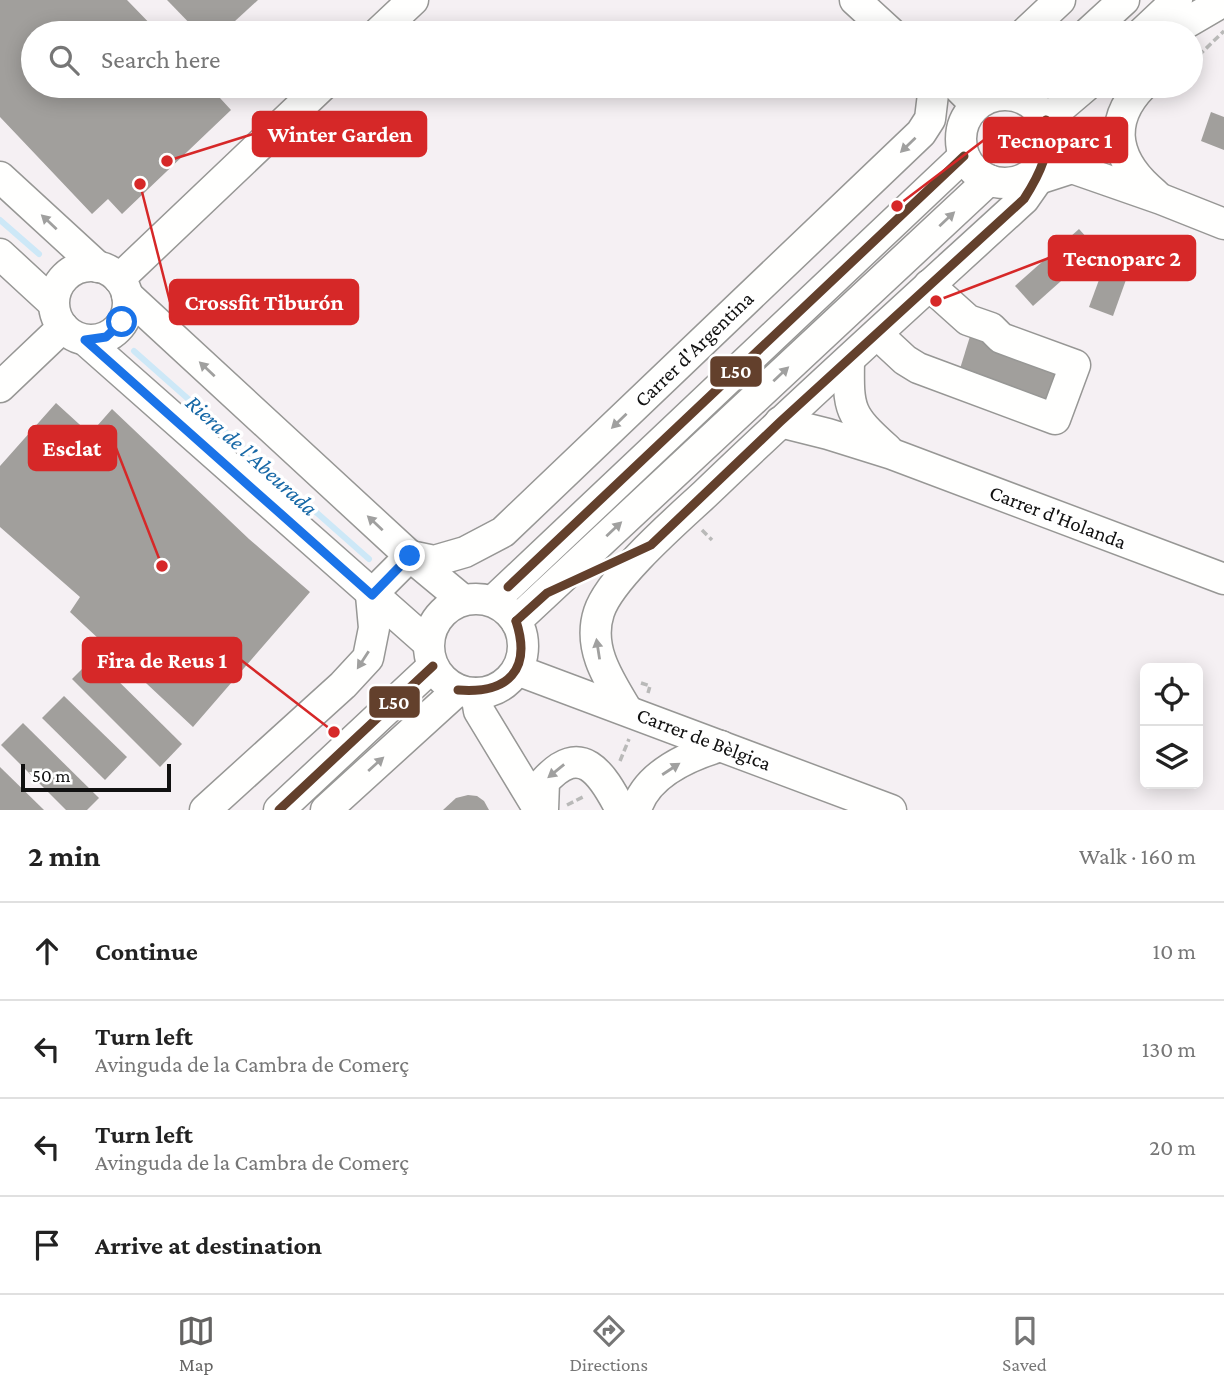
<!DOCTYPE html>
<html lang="en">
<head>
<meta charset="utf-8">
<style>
	:root { --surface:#fff; --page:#f6f6f6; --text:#222; --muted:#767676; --line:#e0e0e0; --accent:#646362 }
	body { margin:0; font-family:"Crimson Pro",serif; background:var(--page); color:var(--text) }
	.controls { position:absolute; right:21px; bottom:21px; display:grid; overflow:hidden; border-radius:10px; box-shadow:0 4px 18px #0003 }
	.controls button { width:63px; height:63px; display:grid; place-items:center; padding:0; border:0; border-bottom:2px solid var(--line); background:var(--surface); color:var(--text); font:35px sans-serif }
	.scale { position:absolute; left:21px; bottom:18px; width:150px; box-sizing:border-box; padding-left:7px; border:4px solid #111; border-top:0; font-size:19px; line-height:24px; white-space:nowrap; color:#111; -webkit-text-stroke:5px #fff; paint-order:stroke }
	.stop { position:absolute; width:21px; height:21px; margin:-16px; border:5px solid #1a73e8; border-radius:50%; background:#fff }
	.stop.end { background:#1a73e8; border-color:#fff; box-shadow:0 2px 7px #0008 }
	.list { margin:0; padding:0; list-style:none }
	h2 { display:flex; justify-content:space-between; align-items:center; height:91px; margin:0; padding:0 28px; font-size:30px }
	h2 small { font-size:23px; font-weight:400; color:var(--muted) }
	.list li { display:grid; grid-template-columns:46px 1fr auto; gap:21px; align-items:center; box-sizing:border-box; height:98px; padding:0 28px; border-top:2px solid var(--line) }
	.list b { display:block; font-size:26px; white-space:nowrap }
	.list p { margin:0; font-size:23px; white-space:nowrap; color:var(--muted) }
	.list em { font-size:23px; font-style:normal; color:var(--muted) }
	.icon { flex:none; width:38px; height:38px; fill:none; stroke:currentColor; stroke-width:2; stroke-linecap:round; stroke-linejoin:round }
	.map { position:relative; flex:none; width:1224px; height:810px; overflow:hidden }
	.search { position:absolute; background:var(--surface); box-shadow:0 4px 18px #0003; left:21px; right:21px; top:21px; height:77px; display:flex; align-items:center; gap:18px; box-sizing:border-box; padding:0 24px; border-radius:38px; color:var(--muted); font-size:26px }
	.sheet { height:483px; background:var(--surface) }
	nav { display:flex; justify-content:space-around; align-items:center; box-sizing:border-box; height:98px; border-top:2px solid var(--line); background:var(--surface); font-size:19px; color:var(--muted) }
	nav a { display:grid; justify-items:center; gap:4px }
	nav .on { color:var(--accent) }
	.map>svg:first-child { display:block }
	.industrial { fill:#f5f0f3; fill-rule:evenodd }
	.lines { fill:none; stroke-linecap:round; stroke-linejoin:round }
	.stream { stroke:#cde8f7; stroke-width:6 }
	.building { fill:#a19f9c }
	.minor-casing { stroke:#979795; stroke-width:33 }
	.path { stroke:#b9b9b8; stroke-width:3.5; stroke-dasharray:7 3.5; stroke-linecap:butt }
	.minor { stroke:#fffffe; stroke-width:30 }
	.bus-1-casing { stroke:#fff; stroke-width:14 }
	.bus-1 { stroke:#63402c; stroke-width:9 }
	.oneway { fill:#a0a09f }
	.route { stroke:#1a73e8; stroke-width:9 }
	.labels { text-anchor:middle; stroke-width:7; stroke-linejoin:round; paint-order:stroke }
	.street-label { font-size:21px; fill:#111; stroke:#fff }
	.water-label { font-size:23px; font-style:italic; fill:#1768a6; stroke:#fff }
	.leader { fill:none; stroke:#d62828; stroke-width:2.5 }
	.callout-dot { fill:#d62828; stroke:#fff; stroke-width:2.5 }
	.callout { fill:#d62828; stroke:#d62828; stroke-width:2.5 }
	.callout-label { font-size:23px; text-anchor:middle; font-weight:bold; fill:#fff }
	.line-badge { stroke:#fff; stroke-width:2.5 }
	.badge-label { font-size:19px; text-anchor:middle; font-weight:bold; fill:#fff }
</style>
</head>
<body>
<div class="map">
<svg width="1224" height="810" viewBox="0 0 1224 810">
	<rect width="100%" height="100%" fill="#fdfcf7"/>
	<path class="industrial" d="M0,0H1224V810H0ZM33,33H1191V86H33ZM1145,668H1198V784H1145Z"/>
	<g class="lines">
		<g class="stream">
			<polyline points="0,220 39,254"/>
			<polyline points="134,351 369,559"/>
		</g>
	</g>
	<g class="building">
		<polygon points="0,0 127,0 159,33 33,33 33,86 209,86 231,110 122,214 108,199 92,214 0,117"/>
		<polygon points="167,0 258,0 222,33 199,33"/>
		<polygon points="1211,112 1224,117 1224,150 1201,141"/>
		<polygon points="1079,229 1097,249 1033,306 1015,286"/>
		<polygon points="1103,269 1127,277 1113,316 1089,307"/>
		<polygon points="972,330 1070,366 1054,410 958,375"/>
		<polygon points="56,403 90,434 112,409 249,539 310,592 193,727 70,612 80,597 0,527 0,466"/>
		<polygon points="94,657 182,744 160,767 72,679"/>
		<polygon points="64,696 127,757 105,780 42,718"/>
		<polygon points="23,723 99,798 87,810 66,810 1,745"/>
		<polygon points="0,767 44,810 0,810"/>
		<polygon points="468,795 477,796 484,801 489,810 443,810 456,798"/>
	</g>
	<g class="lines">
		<defs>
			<g id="minor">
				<polyline points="855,0 891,33"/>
				<polyline points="378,33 413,0"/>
				<polyline points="1025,33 1060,0"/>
				<polyline points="1088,33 1124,0"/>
				<polyline points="1142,33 1177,0"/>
				<polyline points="1169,33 1224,1"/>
				<polyline points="957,86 976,105"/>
				<path d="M1142,86C1105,124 1117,163 1155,194"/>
				<circle cx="1005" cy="139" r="44"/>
				<polyline points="1046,120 1086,86"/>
				<polyline points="0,177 98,267"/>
				<polyline points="1023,181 1038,179 1072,168 1161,199 1224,224"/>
				<polyline points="0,254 53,303"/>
				<circle cx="91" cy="303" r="37"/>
				<polyline points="119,279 322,86"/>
				<polyline points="127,295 410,556 463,600"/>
				<polyline points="877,334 905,360 918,368 1055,419 1075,365 1001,338 991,328 968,320 929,285"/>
				<polyline points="85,340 428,643"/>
				<path d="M849,360C848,410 849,415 887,449"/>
				<polyline points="0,387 63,327"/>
				<polyline points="780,422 828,434 892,454 1224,579"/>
				<circle cx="476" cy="646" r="47"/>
				<polyline points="493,601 964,156"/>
				<polyline points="516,621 989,180"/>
				<polyline points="517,670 891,810"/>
				<polyline points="476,693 479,711 539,810"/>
				<path d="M627,710C609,680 587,648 599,612C610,578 677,520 705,494C809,394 917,297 1024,199L1038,179L1043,163"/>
				<polyline points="205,810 343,685 368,658 374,628 371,595 410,556 434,561 465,552 503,532 921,133 930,119 934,86"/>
				<polyline points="279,810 433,666"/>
				<polyline points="326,810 458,690"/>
				<path d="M543,810L544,782C581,740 602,773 621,810"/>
				<path d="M636,810C646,774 688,756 721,746"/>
			</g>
		</defs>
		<use href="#minor" class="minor-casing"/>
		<g class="path">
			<polyline points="1191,63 1224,31"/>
			<polyline points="702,530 712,540"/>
			<polyline points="641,683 650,686 648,693"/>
			<polyline points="620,761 629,739"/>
			<polyline points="567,805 585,796"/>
		</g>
		<use href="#minor" class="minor"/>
		<defs>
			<g id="bus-1">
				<polyline points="508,587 964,156"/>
				<path d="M516,621L547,593L651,545L780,422L1024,199C1040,174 1052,150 1046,120"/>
				<path d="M458,690C508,694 532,670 516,621"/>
				<polyline points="279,810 433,666"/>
			</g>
		</defs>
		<use href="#bus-1" class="bus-1-casing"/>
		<use href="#bus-1" class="bus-1"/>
	</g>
	<defs><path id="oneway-solid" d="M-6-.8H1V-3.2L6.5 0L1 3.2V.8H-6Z" transform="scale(1.75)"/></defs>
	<g class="oneway">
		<use href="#oneway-solid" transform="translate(908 145) rotate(136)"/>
		<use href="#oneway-solid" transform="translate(947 219) rotate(-43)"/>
		<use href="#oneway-solid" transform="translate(49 222) rotate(-137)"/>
		<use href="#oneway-solid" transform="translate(207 369) rotate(-137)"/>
		<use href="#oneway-solid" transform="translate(781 374) rotate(-43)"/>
		<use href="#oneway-solid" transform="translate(619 421) rotate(136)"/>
		<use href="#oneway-solid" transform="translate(375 523) rotate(-137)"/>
		<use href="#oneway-solid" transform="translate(614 529) rotate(-43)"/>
		<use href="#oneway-solid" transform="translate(598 649) rotate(-99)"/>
		<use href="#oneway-solid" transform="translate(363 660) rotate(123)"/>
		<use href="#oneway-solid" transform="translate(376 764) rotate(-42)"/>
		<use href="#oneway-solid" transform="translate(671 769) rotate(-33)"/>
		<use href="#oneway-solid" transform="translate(556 771) rotate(141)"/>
	</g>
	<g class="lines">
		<polyline class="route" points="122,322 106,337 85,340 372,595 410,556"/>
	</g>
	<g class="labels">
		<g class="street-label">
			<text transform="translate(694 349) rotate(-44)" y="7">Carrer d'Argentina</text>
			<text transform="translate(1058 517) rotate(21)" y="7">Carrer d'Holanda</text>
			<text transform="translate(704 739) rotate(21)" y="7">Carrer de Bèlgica</text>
		</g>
		<g class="water-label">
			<text transform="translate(252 455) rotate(42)" y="8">Riera de l'Abeurada</text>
		</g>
	</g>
	<path class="leader" d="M167 161L253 134M897 206L984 140M936 301L1049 258M140 184L170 302M162 566L116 448M334 732L241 660"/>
	<g class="callout-dot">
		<circle cx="167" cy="161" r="7"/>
		<circle cx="897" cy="206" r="7"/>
		<circle cx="936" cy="301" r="7"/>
		<circle cx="140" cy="184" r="7"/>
		<circle cx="162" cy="566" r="7"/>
		<circle cx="334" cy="732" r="7"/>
	</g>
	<g class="callout">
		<rect x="253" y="112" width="173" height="44" rx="7"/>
		<rect x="984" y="118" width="143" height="44" rx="7"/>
		<rect x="1049" y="236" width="146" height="44" rx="7"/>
		<rect x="170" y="280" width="188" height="44" rx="7"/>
		<rect x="29" y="426" width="87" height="44" rx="7"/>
		<rect x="83" y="638" width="158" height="44" rx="7"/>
	</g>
	<g class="callout-label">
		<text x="340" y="142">Winter Garden</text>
		<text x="1055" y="148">Tecnoparc 1</text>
		<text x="1122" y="266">Tecnoparc 2</text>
		<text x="264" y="310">Crossfit Tiburón</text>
		<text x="72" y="456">Esclat</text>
		<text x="162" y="668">Fira de Reus 1</text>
	</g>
	<g class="line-badge">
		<rect x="709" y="355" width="54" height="33" rx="7" fill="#63402c"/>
		<rect x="368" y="685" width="53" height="34" rx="7" fill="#63402c"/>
	</g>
	<g class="badge-label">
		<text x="736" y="378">L50</text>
		<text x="394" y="709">L50</text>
	</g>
</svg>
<div class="controls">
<button><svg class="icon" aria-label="locate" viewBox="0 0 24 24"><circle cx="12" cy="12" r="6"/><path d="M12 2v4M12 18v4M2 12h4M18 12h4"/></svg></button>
<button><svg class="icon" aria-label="layers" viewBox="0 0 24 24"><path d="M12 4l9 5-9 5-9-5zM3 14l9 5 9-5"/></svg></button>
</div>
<div class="scale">50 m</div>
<div class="stop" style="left:122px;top:322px"></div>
<div class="stop end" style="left:410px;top:556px"></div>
<div class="search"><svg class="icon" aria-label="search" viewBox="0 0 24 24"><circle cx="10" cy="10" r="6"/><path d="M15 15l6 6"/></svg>Search here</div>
</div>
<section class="sheet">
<h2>2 min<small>Walk · 160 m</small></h2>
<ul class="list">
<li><svg class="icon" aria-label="ahead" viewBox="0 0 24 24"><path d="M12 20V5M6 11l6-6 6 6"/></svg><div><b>Continue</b></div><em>10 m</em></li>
<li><svg class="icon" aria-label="left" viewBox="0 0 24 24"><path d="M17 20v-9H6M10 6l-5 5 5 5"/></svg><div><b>Turn left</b><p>Avinguda de la Cambra de Comerç</p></div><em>130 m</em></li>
<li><svg class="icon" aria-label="left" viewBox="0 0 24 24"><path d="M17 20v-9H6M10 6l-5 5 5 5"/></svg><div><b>Turn left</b><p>Avinguda de la Cambra de Comerç</p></div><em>20 m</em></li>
<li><svg class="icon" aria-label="arrive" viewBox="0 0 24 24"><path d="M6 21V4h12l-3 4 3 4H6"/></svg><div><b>Arrive at destination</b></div></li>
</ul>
</section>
<nav>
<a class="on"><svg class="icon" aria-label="map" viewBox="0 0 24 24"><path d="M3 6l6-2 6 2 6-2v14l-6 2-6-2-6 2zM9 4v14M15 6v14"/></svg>Map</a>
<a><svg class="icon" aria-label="directions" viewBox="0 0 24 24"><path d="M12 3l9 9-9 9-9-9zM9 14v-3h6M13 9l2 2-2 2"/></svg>Directions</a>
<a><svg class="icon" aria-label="saved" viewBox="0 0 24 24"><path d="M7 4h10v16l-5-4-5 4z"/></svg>Saved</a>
</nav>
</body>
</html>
